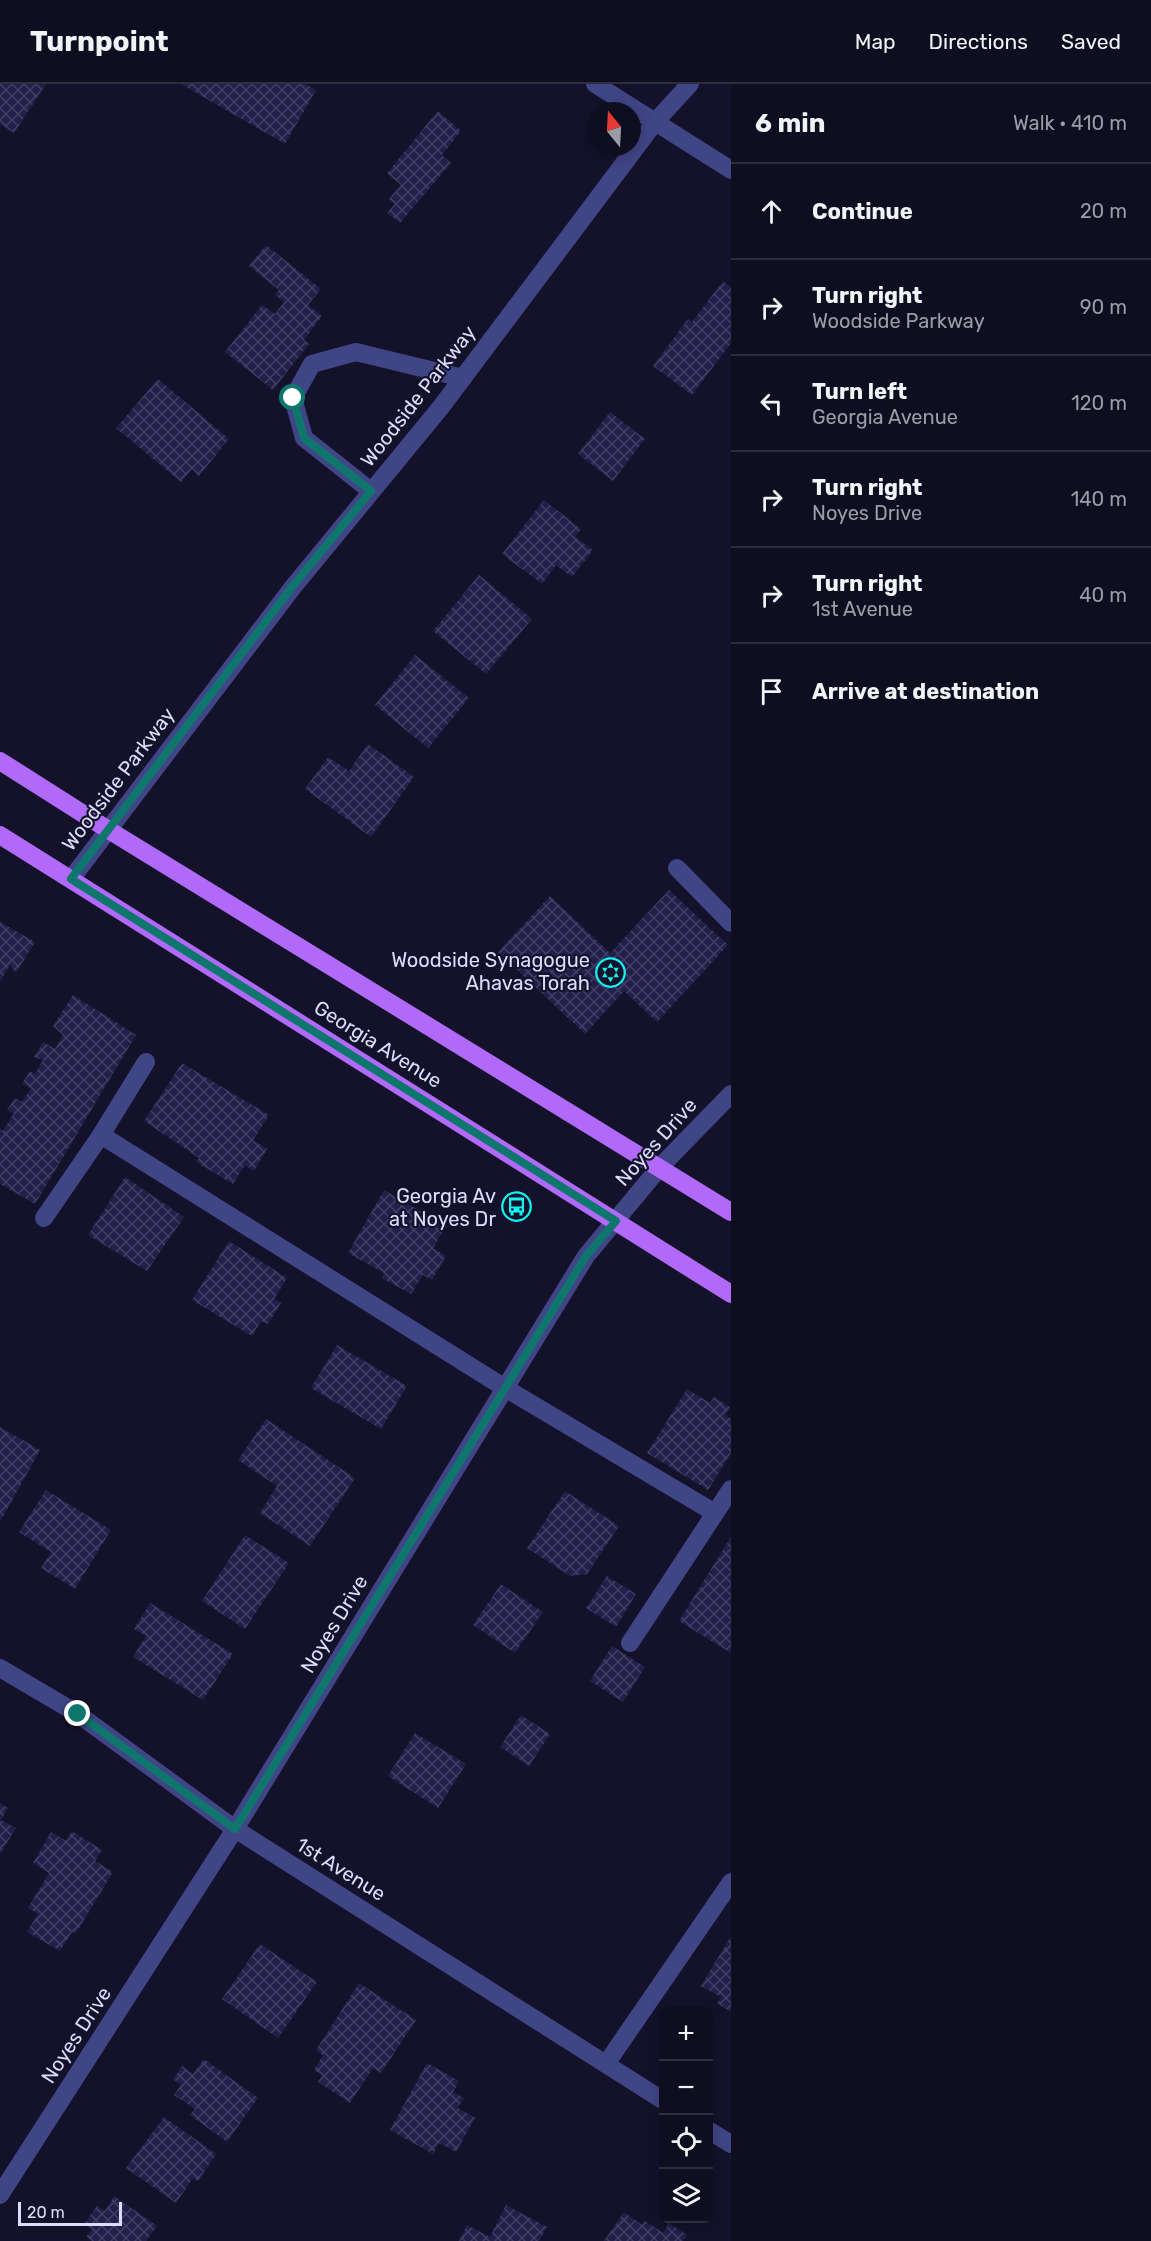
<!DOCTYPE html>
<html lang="en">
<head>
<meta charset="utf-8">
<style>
	:root { --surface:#0e0e20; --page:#1c1c2d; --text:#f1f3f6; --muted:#9b9ca5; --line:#2e2e3e }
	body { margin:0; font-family:Rubik,sans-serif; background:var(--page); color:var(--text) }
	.controls { position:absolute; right:18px; bottom:18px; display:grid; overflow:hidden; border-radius:9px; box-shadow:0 3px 15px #0003 }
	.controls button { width:54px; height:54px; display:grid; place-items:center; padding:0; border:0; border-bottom:2px solid var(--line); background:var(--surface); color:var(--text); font:30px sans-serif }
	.compass { position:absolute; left:587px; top:18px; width:54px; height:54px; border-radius:50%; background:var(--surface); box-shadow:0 3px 15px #0003; rotate:342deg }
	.scale { position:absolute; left:18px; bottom:15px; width:104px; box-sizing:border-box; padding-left:6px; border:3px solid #dcdcfd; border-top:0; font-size:16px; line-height:21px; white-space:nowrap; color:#dcdcfd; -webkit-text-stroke:4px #13122a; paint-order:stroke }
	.stop { position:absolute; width:18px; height:18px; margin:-14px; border:4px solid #0f766e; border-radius:50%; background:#fff }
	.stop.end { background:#0f766e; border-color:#fff; box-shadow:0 2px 6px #0008 }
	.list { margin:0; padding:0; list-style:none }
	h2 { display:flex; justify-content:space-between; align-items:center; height:78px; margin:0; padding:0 24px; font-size:26px }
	h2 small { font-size:20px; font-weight:400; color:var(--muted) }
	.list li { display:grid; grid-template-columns:39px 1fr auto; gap:18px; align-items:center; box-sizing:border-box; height:96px; padding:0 24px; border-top:2px solid var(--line) }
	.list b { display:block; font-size:22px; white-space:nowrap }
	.list p { margin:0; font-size:20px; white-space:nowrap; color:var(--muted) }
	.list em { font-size:20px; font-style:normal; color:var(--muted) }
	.icon { flex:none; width:33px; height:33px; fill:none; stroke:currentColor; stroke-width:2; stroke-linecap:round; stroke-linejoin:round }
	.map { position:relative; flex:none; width:731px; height:2157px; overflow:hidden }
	header { display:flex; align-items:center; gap:36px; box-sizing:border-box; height:84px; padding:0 30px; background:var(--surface); border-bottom:2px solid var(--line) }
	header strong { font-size:28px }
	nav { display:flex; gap:33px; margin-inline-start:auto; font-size:21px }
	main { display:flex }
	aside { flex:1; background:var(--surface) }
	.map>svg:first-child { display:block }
	.building { fill:url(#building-cross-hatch) }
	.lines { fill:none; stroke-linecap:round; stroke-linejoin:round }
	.minor { stroke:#404586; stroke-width:18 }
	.major { stroke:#b169f8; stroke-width:18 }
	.route { stroke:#0f766e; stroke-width:8 }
	.labels { text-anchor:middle; stroke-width:4.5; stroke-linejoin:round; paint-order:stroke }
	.street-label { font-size:20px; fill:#dcdcfd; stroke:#13122a }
	.poi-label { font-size:20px; fill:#dcdcfd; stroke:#13122a; text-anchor:end }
</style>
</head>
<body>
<header>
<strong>Turnpoint</strong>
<nav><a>Map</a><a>Directions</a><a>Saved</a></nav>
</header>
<main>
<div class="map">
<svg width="731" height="2157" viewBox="0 0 731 2157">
	<defs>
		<pattern id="building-cross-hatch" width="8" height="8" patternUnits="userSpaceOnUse" patternTransform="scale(1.5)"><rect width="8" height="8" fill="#231f4a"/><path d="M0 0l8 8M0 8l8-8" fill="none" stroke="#423f65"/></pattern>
	</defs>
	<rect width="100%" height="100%" fill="#13122a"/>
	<g class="building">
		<polygon points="0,0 46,0 14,49 0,40"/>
		<polygon points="181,0 305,0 316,6 285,60"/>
		<polygon points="438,27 461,47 442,71 451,79 400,139 387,129 395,120 389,115 401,101 387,89"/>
		<polygon points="266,161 321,205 308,221 322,232 304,256 309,260 273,306 225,268 262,221 275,230 284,218 275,211 279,206 249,182"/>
		<polygon points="723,197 731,204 731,259 692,311 653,282 688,235 692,238"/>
		<polygon points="158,295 229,355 199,392 192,385 181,398 116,344"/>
		<polygon points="610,328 645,355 613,397 578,370"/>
		<polygon points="544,416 581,445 575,453 593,466 572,493 556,481 542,500 502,470"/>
		<polygon points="479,491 532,535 486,590 433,547"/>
		<polygon points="415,571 469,614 428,664 375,621"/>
		<polygon points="368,660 414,693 371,753 305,705 328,673 349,687"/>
		<polygon points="669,806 728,861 657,938 624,907 585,950 498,868 550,812 610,869"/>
		<polygon points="0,838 35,858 16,889 10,881 0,898"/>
		<polygon points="73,911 136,951 35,1120 0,1100 0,1045 3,1047 14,1029 7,1026 15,1014 22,1018 31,1004 22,1000 30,987 35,990 43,976 34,973 43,958 55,965 63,951 53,942"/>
		<polygon points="182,979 269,1031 253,1056 267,1065 254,1087 245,1081 233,1100 196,1078 199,1074 144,1037"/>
		<polygon points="125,1093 184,1133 147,1187 88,1151"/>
		<polygon points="384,1106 446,1142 433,1164 446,1172 432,1196 423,1191 411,1210 382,1194 384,1189 348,1169"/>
		<polygon points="229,1157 287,1194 274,1215 281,1219 268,1240 261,1237 252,1252 192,1216"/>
		<polygon points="337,1261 407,1302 381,1345 311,1304"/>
		<polygon points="687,1305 710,1319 714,1313 730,1323 725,1331 731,1335 731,1369 708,1406 647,1369"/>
		<polygon points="266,1335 355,1394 310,1462 260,1429 277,1402 238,1376"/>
		<polygon points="0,1343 40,1366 0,1438"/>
		<polygon points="46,1406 111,1446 75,1505 41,1484 51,1468 19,1448"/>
		<polygon points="565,1407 619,1442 587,1490 570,1492 527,1464"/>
		<polygon points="245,1451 289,1479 245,1545 202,1517"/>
		<polygon points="731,1453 731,1569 679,1537"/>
		<polygon points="607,1492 636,1510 616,1543 586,1524"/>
		<polygon points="501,1500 543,1528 515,1569 473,1541"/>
		<polygon points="150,1519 233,1570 203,1616 133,1573 146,1552 134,1545"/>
		<polygon points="612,1562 645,1583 623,1618 590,1597"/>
		<polygon points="521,1631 550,1650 529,1682 500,1663"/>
		<polygon points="415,1649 466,1680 438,1724 388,1692"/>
		<polygon points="0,1719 8,1724 1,1736 16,1744 0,1770"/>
		<polygon points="72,1747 102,1766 95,1777 113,1788 76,1849 72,1848 60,1867 27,1848 38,1830 28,1824 49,1789 33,1779 51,1748 66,1757"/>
		<polygon points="731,1852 731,1928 717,1919 721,1913 701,1902"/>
		<polygon points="260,1860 317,1898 278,1954 222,1915"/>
		<polygon points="359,1899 416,1936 381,1989 373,1984 350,2019 318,1998 322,1991 314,1986 323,1971 316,1966"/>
		<polygon points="204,1975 258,2014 227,2058 190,2031 195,2025 174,2011 181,2001 173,1995 182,1982 193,1990"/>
		<polygon points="427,1979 459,1997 453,2008 464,2014 458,2024 475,2034 456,2068 439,2059 433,2070 390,2046"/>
		<polygon points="164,2033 216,2070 198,2097 193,2094 176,2119 126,2084"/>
		<polygon points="114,2112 157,2142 146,2157 92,2157 86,2153 92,2145 84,2140 97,2122 105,2127"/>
		<polygon points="506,2121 547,2143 539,2157 459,2157 467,2141 490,2153"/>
		<polygon points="624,2128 642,2141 645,2137 663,2149 669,2139 687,2151 683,2157 604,2157"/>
	</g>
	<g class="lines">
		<g class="minor">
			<polyline points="595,0 731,86"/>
			<polyline points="371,407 304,354 293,314 312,280 356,268 463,294"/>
			<polyline points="677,784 731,839"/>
			<polyline points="71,795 293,503 441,323 655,38 690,0"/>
			<polyline points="101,1051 505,1304 715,1429"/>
			<polyline points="44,1134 101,1051 146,978"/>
			<polyline points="630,1559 731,1405"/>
			<polyline points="0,1584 78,1630 235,1745 664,2017"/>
			<polyline points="606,1980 731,1798"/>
			<polyline points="708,2046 731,2060"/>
			<polyline points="0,2111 235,1745 586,1172 660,1083 731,1010"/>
		</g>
		<g class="major">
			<polyline points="0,677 107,745 731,1128"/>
			<polyline points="0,751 731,1210"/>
		</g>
	</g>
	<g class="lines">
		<polyline class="route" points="78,1630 235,1745 586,1172 616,1137 71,795 292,503 371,407 304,354 293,314"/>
	</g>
	<defs>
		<symbol id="synagogue-ring" viewBox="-11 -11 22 22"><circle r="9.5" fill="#13122a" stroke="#12f3ef" stroke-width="1.5"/><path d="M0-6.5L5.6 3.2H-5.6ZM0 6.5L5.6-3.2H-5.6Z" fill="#12f3ef"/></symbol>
		<symbol id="bus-ring" viewBox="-11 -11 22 22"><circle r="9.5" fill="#13122a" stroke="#12f3ef" stroke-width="1.5"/><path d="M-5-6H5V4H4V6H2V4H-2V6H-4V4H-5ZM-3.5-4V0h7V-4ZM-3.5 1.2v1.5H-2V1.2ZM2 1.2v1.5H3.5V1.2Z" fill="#12f3ef"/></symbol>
	</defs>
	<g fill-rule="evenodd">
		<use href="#synagogue-ring" x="594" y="872" width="33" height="33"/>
		<use href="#bus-ring" x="500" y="1106" width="33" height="33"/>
	</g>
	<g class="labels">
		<g class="street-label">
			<text transform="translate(418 312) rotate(-52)" y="7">Woodside Parkway</text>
			<text transform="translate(118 695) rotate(-53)" y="7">Woodside Parkway</text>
			<text transform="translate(378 960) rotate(32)" y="7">Georgia Avenue</text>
			<text transform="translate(656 1058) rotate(-48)" y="7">Noyes Drive</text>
			<text transform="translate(334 1540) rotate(-59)" y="7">Noyes Drive</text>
			<text transform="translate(341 1785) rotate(32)" y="7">1st Avenue</text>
			<text transform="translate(76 1951) rotate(-57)" y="7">Noyes Drive</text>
		</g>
		<g class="poi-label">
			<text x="590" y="883">Woodside Synagogue<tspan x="590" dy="23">Ahavas Torah</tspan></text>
			<text x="496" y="1119">Georgia Av<tspan x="496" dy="23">at Noyes Dr</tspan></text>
		</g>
	</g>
</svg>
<div class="controls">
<button>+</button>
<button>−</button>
<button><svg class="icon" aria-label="locate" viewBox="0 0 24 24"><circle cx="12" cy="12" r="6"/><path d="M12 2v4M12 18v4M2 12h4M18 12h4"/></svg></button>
<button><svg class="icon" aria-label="layers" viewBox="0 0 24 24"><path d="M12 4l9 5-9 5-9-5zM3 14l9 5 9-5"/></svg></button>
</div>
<svg class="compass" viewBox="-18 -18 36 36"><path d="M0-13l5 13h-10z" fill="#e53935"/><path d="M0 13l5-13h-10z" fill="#9b9ca5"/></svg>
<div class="scale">20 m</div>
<div class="stop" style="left:293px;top:314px"></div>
<div class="stop end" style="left:78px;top:1630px"></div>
</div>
<aside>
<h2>6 min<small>Walk · 410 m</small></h2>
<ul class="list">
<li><svg class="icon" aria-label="ahead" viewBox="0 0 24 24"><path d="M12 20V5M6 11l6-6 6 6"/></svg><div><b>Continue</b></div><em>20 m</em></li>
<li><svg class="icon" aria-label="right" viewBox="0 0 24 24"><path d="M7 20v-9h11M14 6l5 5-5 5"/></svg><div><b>Turn right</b><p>Woodside Parkway</p></div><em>90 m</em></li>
<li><svg class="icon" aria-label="left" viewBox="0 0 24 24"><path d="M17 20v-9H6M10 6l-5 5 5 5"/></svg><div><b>Turn left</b><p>Georgia Avenue</p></div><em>120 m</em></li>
<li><svg class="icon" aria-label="right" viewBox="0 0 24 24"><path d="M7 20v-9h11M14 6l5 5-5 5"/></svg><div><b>Turn right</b><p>Noyes Drive</p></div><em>140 m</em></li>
<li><svg class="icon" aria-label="right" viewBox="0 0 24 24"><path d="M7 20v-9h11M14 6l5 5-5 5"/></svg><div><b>Turn right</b><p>1st Avenue</p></div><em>40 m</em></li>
<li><svg class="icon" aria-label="arrive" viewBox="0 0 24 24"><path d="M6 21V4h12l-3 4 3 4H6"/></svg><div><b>Arrive at destination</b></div></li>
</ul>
</aside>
</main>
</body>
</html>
